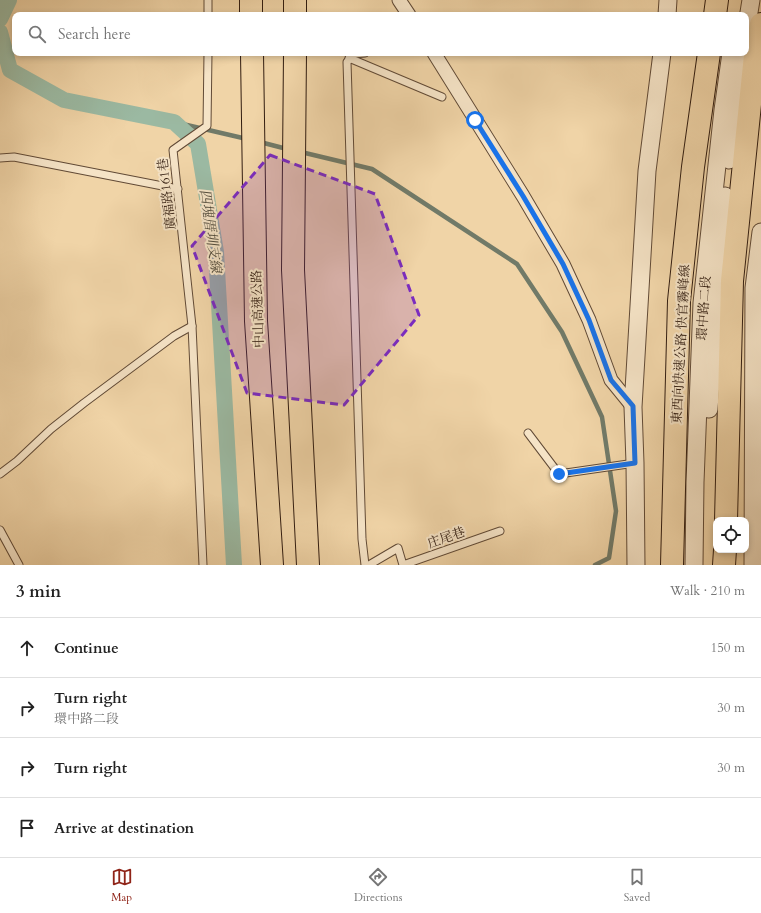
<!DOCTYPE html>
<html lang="en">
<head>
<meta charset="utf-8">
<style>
	:root { --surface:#fff; --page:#f2f2f2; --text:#222; --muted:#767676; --line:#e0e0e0; --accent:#8f2418 }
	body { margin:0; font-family:Cardo,"Noto Serif TC",serif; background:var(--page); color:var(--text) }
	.controls { position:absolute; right:12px; bottom:12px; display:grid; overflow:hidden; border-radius:8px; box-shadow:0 2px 6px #0003 }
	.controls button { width:36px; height:36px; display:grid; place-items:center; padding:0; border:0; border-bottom:1px solid var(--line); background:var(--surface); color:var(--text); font:20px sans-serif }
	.stop { position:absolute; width:12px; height:12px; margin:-9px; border:3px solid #1a73e8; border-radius:50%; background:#fff }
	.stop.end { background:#1a73e8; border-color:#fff; box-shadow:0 1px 4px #0008 }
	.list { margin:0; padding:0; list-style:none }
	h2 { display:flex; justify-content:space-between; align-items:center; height:52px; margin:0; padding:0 16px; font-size:17px }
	h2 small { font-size:13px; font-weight:400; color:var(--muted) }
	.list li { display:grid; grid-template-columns:26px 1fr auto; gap:12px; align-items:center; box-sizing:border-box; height:60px; padding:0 16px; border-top:1px solid var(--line) }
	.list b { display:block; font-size:15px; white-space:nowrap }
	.list p { margin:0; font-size:13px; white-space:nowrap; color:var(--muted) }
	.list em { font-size:13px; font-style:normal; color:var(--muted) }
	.icon { flex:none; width:22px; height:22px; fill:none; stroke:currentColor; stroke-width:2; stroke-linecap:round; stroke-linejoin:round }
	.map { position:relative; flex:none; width:761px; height:565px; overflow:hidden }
	.search { position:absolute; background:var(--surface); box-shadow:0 2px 6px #0003; left:12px; right:12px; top:12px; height:44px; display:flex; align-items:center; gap:10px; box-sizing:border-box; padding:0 14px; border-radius:8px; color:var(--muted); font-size:15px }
	.sheet { height:292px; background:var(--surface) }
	nav { display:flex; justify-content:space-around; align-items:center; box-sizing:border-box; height:56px; border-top:1px solid var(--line); background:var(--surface); font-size:11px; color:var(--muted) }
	nav a { display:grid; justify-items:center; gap:2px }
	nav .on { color:var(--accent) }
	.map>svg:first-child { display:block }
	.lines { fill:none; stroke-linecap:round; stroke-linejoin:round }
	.stream { stroke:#717a68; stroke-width:4.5 }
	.canal { stroke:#9bb9a2; stroke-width:16 }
	.service-casing { stroke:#614a36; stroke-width:9 }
	.minor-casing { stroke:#614a36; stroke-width:15 }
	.tertiary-casing { stroke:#614a36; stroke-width:19 }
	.trunk-casing { stroke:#311c10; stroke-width:24 }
	.motorway-casing { stroke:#311c10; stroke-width:24 }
	.service { stroke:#f5e3c6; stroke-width:7 }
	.minor { stroke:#f5e3c6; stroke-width:13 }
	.tertiary { stroke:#f5e3c6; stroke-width:17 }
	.trunk { stroke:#f0d4a7; stroke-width:22 }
	.motorway { stroke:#f0d4a7; stroke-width:22 }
	.route { stroke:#1a73e8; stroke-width:5 }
	.marked { fill:#7b2cbf; fill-opacity:0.2; stroke:#7b2cbf; stroke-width:3; stroke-dasharray:8 5; stroke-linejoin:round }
	.labels { text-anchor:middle; stroke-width:4; stroke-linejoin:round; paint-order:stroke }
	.street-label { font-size:13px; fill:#311c10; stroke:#f5e3c6 }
	.water-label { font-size:14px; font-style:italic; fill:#514b3c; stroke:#f5e3c6 }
</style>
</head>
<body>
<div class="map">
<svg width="761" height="565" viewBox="0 0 761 565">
	<rect width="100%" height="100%" fill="#f0d4a7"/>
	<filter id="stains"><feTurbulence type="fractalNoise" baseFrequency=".005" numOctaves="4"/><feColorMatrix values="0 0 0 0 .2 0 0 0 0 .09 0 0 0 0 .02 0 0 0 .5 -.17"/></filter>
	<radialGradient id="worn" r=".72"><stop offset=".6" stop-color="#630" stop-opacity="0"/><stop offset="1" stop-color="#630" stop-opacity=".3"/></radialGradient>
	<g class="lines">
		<g class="stream">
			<polyline points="174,122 247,139"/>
			<polyline points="260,142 287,149"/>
			<polyline points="301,152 372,169 517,264 562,332 602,417 616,511 609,558 595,565"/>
		</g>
		<g class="canal">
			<polyline points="0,19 9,0"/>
			<polyline points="0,32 10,70 64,100 174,122 198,144 216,252 234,565"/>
		</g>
		<defs>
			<g id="service">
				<polyline points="208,15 208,0"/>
				<polyline points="349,58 442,97"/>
				<polyline points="0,158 14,157 178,189"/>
				<polyline points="528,433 559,474 635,463"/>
				<polyline points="0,474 17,461 51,429 84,403 174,336 192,326"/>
				<polyline points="0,530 19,565"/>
				<polyline points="203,565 192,326 173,150 207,126 208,53"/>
				<polyline points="365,565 362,539 347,62 354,54 365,53"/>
				<polyline points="369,565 398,548 403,565 500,531"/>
			</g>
			<g id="minor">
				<polyline points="399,0 409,15"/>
				<polyline points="434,53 523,196 563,264 589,320 611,380 633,407"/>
			</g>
			<g id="tertiary">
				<polyline points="667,15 668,0"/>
				<polyline points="746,31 751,0"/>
				<polyline points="729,160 743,53"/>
				<polyline points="709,409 725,196"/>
				<polyline points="636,565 635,463 633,407 647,171 662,53"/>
				<polyline points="694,565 695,482 702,303 723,110 731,53"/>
				<polyline points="753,565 754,288 761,232"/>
			</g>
			<g id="trunk">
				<polyline points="715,15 717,0"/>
				<polyline points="726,520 732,281 755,55 761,24"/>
				<polyline points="672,565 679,301 693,167 709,53"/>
				<polyline points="724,565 725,550"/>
			</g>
			<g id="motorway">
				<polyline points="251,0 251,15"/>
				<polyline points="295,15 295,0"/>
				<polyline points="252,53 256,321 272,565"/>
				<polyline points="295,53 293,270 308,565"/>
			</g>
		</defs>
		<use href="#service" class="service-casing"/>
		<use href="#minor" class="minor-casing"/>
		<use href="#tertiary" class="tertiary-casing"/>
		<use href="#trunk" class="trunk-casing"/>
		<use href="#motorway" class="motorway-casing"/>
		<use href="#service" class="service"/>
		<use href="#minor" class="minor"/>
		<use href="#tertiary" class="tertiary"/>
		<use href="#trunk" class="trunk"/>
		<use href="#motorway" class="motorway"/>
	</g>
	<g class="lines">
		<polyline class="route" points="475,120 523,196 563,264 589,320 611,380 633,406 635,463 559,474"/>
	</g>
	<path class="marked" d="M270,155L375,194L419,315L344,405L247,393L192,246Z"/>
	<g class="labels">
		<g class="street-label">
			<text transform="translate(166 194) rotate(-97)" y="5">廣福路161巷</text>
			<text transform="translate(703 308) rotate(-86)" y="5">環中路二段</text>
			<text transform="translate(257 309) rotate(-92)" y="5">中山高速公路</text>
			<text transform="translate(680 344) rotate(-87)" y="5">東西向快速公路 快官霧峰線</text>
			<text transform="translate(446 537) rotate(-19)" y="5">庄尾巷</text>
		</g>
		<g class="water-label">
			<text transform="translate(211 231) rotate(82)" y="5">四塊厝圳支線</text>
		</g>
	</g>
	<rect width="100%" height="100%" filter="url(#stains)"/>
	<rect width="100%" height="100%" fill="url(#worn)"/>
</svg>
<div class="controls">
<button><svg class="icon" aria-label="locate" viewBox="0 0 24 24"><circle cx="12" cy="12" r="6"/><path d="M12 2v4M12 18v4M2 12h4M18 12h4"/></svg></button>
</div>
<div class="stop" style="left:475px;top:120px"></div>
<div class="stop end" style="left:559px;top:474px"></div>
<div class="search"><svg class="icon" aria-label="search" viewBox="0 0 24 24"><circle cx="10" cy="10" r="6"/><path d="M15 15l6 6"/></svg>Search here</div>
</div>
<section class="sheet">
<h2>3 min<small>Walk · 210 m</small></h2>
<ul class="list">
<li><svg class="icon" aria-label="ahead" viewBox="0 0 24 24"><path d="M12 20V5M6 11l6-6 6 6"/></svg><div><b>Continue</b></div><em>150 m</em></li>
<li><svg class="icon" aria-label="right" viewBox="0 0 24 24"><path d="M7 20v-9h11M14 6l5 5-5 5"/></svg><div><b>Turn right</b><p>環中路二段</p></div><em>30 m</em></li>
<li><svg class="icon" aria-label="right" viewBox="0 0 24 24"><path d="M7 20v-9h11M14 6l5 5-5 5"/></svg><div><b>Turn right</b></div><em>30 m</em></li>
<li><svg class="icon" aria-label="arrive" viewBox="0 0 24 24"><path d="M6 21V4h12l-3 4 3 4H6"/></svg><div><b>Arrive at destination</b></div></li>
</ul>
</section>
<nav>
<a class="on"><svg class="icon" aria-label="map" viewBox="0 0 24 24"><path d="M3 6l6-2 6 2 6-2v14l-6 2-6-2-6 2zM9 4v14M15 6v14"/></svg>Map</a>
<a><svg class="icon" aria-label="directions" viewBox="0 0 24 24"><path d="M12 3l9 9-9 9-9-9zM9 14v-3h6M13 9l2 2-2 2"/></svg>Directions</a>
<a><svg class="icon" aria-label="saved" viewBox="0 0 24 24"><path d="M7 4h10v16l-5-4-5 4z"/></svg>Saved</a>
</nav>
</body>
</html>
